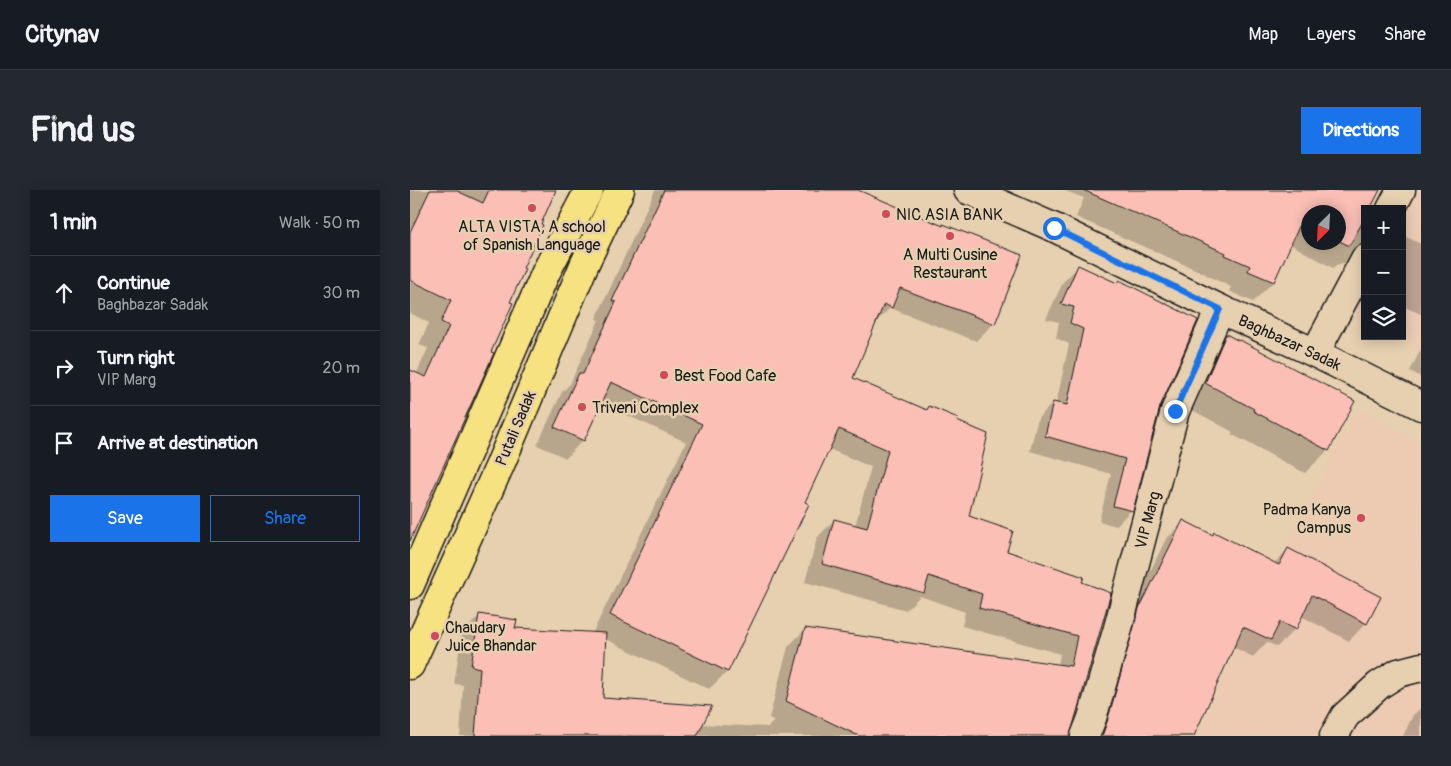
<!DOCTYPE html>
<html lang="en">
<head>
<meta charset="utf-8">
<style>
	:root { --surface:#171b24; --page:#242831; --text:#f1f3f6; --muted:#9ea1a6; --line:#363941; --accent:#1a73e8 }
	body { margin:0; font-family:Pangolin,sans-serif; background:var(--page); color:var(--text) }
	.controls { position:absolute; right:15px; top:15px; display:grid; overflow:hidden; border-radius:0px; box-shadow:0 2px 12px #0003 }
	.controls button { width:45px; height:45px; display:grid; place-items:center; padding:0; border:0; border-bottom:1px solid var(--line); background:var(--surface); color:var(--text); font:25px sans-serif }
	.compass { position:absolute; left:891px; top:15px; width:45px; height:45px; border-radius:50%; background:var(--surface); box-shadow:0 2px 12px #0003; rotate:204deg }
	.stop { position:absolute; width:15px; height:15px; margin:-11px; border:4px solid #1a73e8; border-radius:50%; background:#fff }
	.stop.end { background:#1a73e8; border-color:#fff; box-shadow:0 1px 5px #0008 }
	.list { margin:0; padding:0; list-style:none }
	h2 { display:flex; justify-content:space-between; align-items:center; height:65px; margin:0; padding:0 20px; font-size:21px }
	h2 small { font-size:16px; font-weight:400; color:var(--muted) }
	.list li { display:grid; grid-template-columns:32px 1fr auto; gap:15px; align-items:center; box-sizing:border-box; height:75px; padding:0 20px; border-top:1px solid var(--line) }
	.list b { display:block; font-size:19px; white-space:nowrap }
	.list p { margin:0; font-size:16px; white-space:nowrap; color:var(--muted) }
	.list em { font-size:16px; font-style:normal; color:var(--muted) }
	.actions { display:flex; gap:10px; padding:15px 20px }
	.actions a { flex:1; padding:11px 0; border:1px solid var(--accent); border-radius:0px; text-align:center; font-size:18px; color:var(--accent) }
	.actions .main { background:var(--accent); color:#fff }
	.icon { flex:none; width:28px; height:28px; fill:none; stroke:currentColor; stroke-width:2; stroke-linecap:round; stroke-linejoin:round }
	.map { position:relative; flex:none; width:1011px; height:546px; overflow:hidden; border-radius:0px }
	header { display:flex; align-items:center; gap:30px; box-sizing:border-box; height:70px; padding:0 25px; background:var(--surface); border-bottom:1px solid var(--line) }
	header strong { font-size:24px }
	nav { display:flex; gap:28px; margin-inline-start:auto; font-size:18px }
	.intro { display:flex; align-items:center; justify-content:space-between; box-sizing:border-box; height:120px; padding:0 30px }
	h1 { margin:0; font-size:35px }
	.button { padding:12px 22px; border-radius:0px; background:var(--accent); color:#fff; font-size:18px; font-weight:700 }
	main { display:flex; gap:30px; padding:0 30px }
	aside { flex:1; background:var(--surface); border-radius:0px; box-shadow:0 2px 12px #0003 }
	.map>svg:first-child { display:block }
	.built { fill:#eccbb2 }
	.shadow { fill:#0003; fill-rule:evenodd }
	.building { fill:#fbbfb6; stroke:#1c1c1c }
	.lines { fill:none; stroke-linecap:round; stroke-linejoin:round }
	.street-casing { stroke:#1c1c1c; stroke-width:31 }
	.secondary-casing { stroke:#1c1c1c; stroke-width:31 }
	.primary-casing { stroke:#1c1c1c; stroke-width:31 }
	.street { stroke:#e6d0b0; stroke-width:28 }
	.secondary { stroke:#e6d0b0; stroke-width:28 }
	.primary { stroke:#f7e281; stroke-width:28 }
	.route { stroke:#1a73e8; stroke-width:6 }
	.poi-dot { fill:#d1495b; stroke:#e6d0b0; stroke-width:2 }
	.labels { text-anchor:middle; stroke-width:5; stroke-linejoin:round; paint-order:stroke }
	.poi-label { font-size:16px; fill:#1c1c1c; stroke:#e6d0b0; text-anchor:start }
	.street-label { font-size:16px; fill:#1c1c1c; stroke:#e6d0b0 }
</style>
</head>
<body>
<header>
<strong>Citynav</strong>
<nav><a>Map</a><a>Layers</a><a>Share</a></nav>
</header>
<div class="intro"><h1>Find us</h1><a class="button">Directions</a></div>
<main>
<aside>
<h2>1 min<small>Walk · 50 m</small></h2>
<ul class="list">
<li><svg class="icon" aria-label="ahead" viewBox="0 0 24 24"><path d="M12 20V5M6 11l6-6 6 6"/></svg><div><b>Continue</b><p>Baghbazar Sadak</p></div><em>30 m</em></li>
<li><svg class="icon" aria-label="right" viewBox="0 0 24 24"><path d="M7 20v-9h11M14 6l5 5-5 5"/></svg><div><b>Turn right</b><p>VIP Marg</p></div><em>20 m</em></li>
<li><svg class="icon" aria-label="arrive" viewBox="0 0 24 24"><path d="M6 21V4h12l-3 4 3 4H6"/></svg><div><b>Arrive at destination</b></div></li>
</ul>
<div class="actions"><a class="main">Save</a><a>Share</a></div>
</aside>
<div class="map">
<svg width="1011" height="546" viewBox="0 0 1011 546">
	<rect width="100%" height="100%" fill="#e6d0b0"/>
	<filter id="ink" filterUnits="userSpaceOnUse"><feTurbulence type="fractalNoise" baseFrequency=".02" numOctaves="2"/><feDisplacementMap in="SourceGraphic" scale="10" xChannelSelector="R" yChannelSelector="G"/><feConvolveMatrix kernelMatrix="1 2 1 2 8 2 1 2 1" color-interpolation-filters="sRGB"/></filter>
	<g filter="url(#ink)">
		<g class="built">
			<polygon points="1002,0 1011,0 1011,160 984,146 992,146 992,19"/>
			<polygon points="955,86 955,131 936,121"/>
			<polygon points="948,218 1011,254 1011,546 788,546 852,403"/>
		</g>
		<g class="shadow">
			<polygon points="0,0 132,0 111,79 0,348 0,182 6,185 18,158 9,155 19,133 0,123"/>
			<path d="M245,0H445L584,133L566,151L480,118L465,133L442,189L516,220L519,217L557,327L595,362L699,404L659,546H50L53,495L44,494L52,443L70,425L104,439L182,444L276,252L190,213L173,250L156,268L127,255L152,202L160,194L189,130L186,129ZM419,259L461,277L445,336L424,330L407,348L395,392L496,420L510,406L555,422L552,436L650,464L648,475L395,439L378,457L359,528L364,531L358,537L291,534L192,509L195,449L299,499L317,482L398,314L393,312Z"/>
			<path d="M653,0H969L955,19V99L951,98L942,75L933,73L926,75L923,78L880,54L863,92L843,112L819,101L821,97L796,85V84L666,27L674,8ZM898,22H928V52H898Z"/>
			<polygon points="992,45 1011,54 1011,124 992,116"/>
			<polygon points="668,77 749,216 721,320 706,336 689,331 701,284 620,261 628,228 643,213 646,214 659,154 646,148 649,132 636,129 653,92"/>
			<polygon points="816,146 943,211 918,260 895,283 821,244 823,242 773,215 794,168"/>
			<polygon points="1011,159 1011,187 1000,181"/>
			<polygon points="774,332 864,374 878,359 956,433 939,451 891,426 885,439 867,457 857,452 843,467 823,457 771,546 681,546 715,432 756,349"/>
			<polygon points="1011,518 1011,546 993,546 1003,525"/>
		</g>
		<g class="building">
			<polygon points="20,0 45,0 73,13 79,0 146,0 131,34 133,35 113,78 115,79 100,112 103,113 81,162 84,163 0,351 0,180 16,187 39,136 31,132 41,110 0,90 0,42"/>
			<polygon points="254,0 448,0 533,36 533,34 612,65 585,134 490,98 482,118 474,114 443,188 517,220 519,216 548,228 547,231 578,244 559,326 603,341 597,361 674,387 672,392 701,403 660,546 449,546 376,511 395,438 661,476 667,446 569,418 572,404 519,386 514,403 412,374 424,329 457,338 478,260 429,239 395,312 399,314 318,482 200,425 292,234 201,192 174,251 144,237 169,183 173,184 206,112 202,111"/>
			<polygon points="673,0 970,0 960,19 955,19 955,28 939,56 928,50 928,22 898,22 898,34 892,30 864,92 838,81 840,76 815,65 816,63"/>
			<polygon points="668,75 707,93 709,90 788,130 750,217 723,321 703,316 715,269 635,246 643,212 657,215 673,139 660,133 664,117 651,114"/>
			<polygon points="816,144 829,151 830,150 945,211 919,261 843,221 844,219 795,193"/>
			<polygon points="773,330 803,345 804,342 869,375 878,358 971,407 957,434 902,405 886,440 870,432 861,450 833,437 784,546 692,546 697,532 730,415 731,415"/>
			<polygon points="69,424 107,430 105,438 196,443 193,508 302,516 287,546 65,546 70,478 61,476"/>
		</g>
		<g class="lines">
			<defs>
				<g id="street">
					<polyline points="981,19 991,0"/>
					<polyline points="905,163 955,69"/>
					<polyline points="675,546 682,528 708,438 765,221 810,119"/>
					<polyline points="924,546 935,526 969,495 988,483 1011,477"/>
				</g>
				<polyline id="secondary" points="558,0 645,38 810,119 905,163 1011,216"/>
				<g id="primary">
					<polyline points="0,395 136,82 179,0"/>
					<polyline points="0,475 90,275 175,73 210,0"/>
				</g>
			</defs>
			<use href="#street" class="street-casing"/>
			<use href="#secondary" class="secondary-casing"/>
			<use href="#primary" class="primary-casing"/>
			<use href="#street" class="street"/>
			<use href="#secondary" class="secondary"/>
			<use href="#primary" class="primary"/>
		</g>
	</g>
	<g class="lines" filter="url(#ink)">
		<polyline class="route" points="644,38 810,119 765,221"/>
	</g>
	<g class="poi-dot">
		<circle cx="122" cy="18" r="5"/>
		<circle cx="476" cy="24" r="5"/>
		<circle cx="540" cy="46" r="5"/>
		<circle cx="254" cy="185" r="5"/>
		<circle cx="172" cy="217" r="5"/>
		<circle cx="951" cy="328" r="5"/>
		<circle cx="25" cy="446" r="5"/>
	</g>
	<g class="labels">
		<g class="poi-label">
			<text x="486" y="30">NIC ASIA BANK</text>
			<text x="122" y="42" text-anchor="middle">ALTA VISTA, A school<tspan x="122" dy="18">of Spanish Language</tspan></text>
			<text x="540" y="70" text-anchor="middle">A Multi Cusine<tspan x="540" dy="18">Restaurant</tspan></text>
			<text x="264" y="191">Best Food Cafe</text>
			<text x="182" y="223">Triveni Complex</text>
			<text x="941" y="325" text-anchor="end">Padma Kanya<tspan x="941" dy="18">Campus</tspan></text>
			<text x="35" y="443">Chaudary<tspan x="35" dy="18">Juice Bhandar</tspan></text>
		</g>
		<g class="street-label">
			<text transform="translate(880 152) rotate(25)" y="6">Baghbazar Sadak</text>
			<text transform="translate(105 238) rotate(-67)" y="6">Putali Sadak</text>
			<text transform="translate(737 330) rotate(-75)" y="6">VIP Marg</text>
		</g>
	</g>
</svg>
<div class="controls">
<button>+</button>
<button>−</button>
<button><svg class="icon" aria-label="layers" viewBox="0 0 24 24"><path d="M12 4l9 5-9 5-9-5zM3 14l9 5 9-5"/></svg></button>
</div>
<svg class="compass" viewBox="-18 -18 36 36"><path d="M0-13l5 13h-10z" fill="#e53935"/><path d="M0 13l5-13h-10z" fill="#9ea1a6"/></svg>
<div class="stop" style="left:644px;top:38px"></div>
<div class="stop end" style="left:765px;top:221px"></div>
</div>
</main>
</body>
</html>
